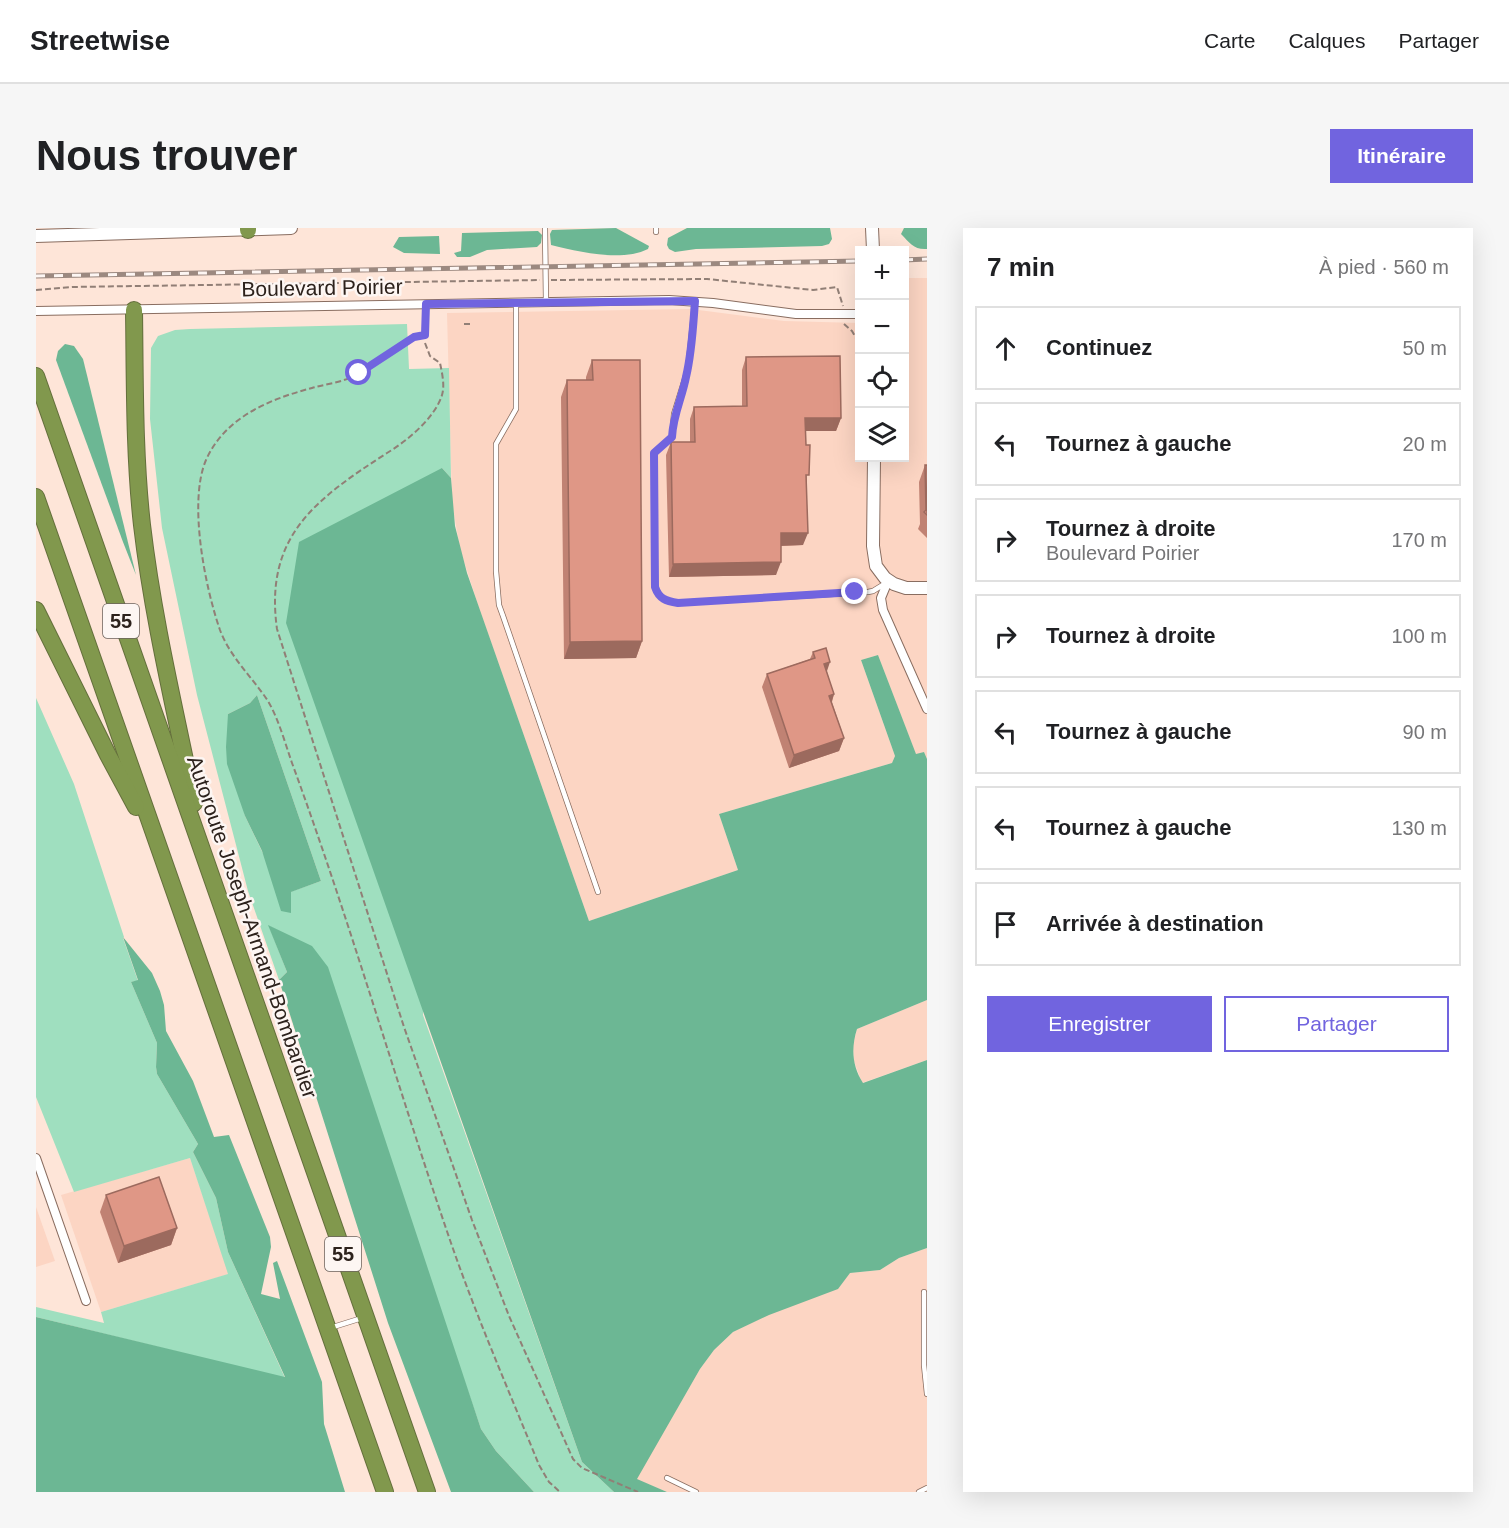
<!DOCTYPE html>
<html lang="fr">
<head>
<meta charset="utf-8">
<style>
	:root { --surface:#fff; --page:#f6f6f6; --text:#202124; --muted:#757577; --line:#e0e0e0; --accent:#7164df }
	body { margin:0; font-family:Arial,sans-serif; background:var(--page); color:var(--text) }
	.controls { position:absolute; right:18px; top:18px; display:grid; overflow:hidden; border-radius:0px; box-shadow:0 6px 24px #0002 }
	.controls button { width:54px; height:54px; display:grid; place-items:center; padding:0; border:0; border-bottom:2px solid var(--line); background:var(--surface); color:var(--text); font:30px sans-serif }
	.stop { position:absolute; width:18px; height:18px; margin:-14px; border:4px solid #7164df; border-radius:50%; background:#fff }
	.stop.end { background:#7164df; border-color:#fff; box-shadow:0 2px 6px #0008 }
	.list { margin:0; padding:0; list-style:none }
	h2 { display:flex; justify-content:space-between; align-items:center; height:78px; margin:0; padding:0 24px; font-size:26px }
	h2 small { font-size:20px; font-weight:400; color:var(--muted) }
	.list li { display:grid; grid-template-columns:39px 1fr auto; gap:18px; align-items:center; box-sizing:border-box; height:84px; margin:0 12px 12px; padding:0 12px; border:2px solid var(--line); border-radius:0px }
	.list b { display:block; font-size:22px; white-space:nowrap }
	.list p { margin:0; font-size:20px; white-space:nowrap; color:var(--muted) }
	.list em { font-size:20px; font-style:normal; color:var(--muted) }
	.actions { display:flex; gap:12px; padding:18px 24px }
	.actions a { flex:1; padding:14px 0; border:2px solid var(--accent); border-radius:0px; text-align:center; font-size:21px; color:var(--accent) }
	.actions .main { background:var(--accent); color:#fff }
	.icon { flex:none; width:33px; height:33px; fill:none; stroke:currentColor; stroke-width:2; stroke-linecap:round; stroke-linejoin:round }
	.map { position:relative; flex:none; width:891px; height:1264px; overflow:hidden; border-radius:0px }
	header { display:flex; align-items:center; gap:36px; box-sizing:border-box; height:84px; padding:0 30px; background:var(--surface); border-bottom:2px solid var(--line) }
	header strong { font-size:28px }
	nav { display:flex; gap:33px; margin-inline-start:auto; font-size:21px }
	.intro { display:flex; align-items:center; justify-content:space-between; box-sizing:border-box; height:144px; padding:0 36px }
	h1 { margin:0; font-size:42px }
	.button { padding:15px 27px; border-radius:0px; background:var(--accent); color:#fff; font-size:21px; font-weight:700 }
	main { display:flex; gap:36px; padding:0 36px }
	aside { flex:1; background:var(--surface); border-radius:0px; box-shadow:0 6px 24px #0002 }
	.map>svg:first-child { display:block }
	.built { fill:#fcd5c3 }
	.green { fill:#9fdfbf; fill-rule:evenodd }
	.forest { fill:#6cb794 }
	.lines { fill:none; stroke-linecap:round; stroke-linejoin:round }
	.lane-casing { stroke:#896d60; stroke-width:6 }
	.street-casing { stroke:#896d60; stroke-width:10 }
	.secondary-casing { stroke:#896d60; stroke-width:14 }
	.highway-casing { stroke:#646f3c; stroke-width:18 }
	.path { stroke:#917f76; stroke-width:2; stroke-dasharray:6 3; stroke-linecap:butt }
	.lane { stroke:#fff; stroke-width:4.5 }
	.street { stroke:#fff; stroke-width:8 }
	.secondary { stroke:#fff; stroke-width:12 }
	.highway { stroke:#81984d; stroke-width:16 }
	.rail-casing { stroke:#9c8980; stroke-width:5 }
	.rail { stroke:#fdf6f3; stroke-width:3; stroke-dasharray:9; stroke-linecap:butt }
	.wall { fill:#c08273 }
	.shaded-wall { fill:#9c6a5e }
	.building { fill:#df9786; stroke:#9c6a5e; stroke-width:1.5 }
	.route { stroke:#7164df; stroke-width:8 }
	.labels { text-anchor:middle; stroke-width:5; stroke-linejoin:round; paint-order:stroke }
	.shield { fill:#fdf6f3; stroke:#6b625c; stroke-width:1.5 }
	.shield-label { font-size:20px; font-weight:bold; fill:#2d221c }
	.street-label { font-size:21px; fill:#2d221c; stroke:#fdf6f3 }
</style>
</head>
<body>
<header>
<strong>Streetwise</strong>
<nav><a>Carte</a><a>Calques</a><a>Partager</a></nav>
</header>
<div class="intro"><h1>Nous trouver</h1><a class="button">Itinéraire</a></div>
<main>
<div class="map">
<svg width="891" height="1264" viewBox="0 0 891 1264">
	<rect width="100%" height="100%" fill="#fee5d8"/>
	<g class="built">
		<polygon points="869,50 891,50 891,531 888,524 880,527 842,427 825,432 859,528 856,535 683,586 702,642 553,693 443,380 424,321 416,274 411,85 655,81 748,93 823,95 824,230 868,230"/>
		<polygon points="891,772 891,832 826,855 818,833 817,817 821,801"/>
		<polygon points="154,930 193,1046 65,1084 25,967"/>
		<polygon points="0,979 19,1033 0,1039"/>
		<polygon points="891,1020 891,1264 631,1264 600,1251 664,1141 678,1122 697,1104 813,1045 844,1042 863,1030"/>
	</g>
	<g class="green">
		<path d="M371,96L373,141L413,140L415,250L406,240L387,787L546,1234L578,1264H498L460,1223L445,1201L422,1134L253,708L233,698L251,744L243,752L212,663L161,467L126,300L114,191L115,120L122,108L139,102L154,101ZM221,467L285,653L254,664L255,684L209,588L192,486L214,475Z"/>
		<polygon points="0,470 38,556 88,709 87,710 102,753 95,754 121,815 120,839 121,846 162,916 157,924 180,970 192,1024 249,1150 0,1089 0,1079 68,1095 65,1084 192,1046 154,930 38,964 0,869"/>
	</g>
	<g class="forest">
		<path d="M580,0L613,18L612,21C586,34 543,24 515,17L514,6L516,2Z"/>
		<polygon points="651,0 794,0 796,11 793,16 786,18 660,21 639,24 633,21 631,17 632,10"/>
		<path d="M868,0H891V21C878,22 874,15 865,6Z"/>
		<polygon points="502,3 506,7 505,15 501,19 451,22 434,29 421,29 418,25 425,23 426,5"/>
		<polygon points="403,8 404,26 368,25 357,19 363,9"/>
		<polygon points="29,116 38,118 47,131 100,347 87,314 20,132 22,123"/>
		<path d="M406,240L415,250L419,298L431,345L553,693L702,642L683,586L856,535L859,528L825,432L842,427L880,526L888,524L891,531V772L821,801C815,820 816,838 827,855L891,832V1020L863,1030L844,1042L814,1045L802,1061L733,1087L697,1104L678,1122L664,1141L601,1251L631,1264H578L546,1234L250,395L263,314Z"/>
		<polygon points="221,467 285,653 255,664 255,685 245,683 226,623 209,588 191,536 190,519 192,486 214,475"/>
		<polygon points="232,697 276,718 292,739 445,1201 460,1223 498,1264 415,1264 352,1095 243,752 251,744"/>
		<polygon points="87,709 116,745 124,763 128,777 130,803 157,853 178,909 193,907 234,1009 235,1019 225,1066 244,1071 237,1035 241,1033 286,1154 288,1196 309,1264 0,1264 0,1089 249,1149 192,1024 180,970 157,924 162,916 121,846 120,839 121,815 95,754 102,752"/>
	</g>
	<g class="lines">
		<defs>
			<g id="lane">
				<polyline points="509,0 510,75"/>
				<polyline points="620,0 620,4"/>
				<path d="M659,73L652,141L638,186L636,209L618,225L619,359C623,371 630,373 642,375L832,364L837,363L850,355"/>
				<polyline points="480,76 480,181 460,216 460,343 463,377 467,388 562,664"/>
				<polyline points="389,107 390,77"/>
				<polyline points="888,1064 888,1137 891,1166"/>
				<polyline points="294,1100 326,1090"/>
				<polyline points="631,1250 660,1264"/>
				<polyline points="883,1264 891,1260"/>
			</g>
			<g id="street">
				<polyline points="0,83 633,72 677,75 760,86 824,86"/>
				<polyline points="852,353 845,370 847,382 891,481"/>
				<polyline points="0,930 50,1073"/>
			</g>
			<g id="secondary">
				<polyline points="836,0 837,22"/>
				<polyline points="0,8 255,0"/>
				<polyline points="838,230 837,318 840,338 849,350 858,356 870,360 891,360"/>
			</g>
			<g id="highway">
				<polyline points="212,0 212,2"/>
				<path d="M98,82C99,153 98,225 106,297C117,391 139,482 158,575"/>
				<polyline points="0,148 391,1264"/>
				<polyline points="0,269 349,1264"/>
				<polyline points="0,382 72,527 100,579"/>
			</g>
		</defs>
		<use href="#lane" class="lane-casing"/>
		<use href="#street" class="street-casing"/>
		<use href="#secondary" class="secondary-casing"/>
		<use href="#highway" class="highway-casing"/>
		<g class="path">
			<polyline points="515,52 671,51 777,62 801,59 807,78"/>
			<polyline points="0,62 36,59 504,52"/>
			<polyline points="428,96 434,96"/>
			<polyline points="808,96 816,103 824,117"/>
			<path d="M382,107C361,119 342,136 321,147C307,154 290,156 276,160C234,171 189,189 170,232C152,274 169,359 184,402C194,429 216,449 232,473C243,492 249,515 256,535C314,693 360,855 415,1015C441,1090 473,1163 503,1237L513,1254L524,1264"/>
			<path d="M389,115L394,128L404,135C406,145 409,157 406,167C399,190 371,213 351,225C280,271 228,308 241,401L368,799L436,992L473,1088L537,1231L546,1240L602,1264"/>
		</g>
		<use href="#lane" class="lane"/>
		<use href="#street" class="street"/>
		<use href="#secondary" class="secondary"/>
		<use href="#highway" class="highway"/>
		<defs>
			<g id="rail">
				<polyline points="868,32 891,31"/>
				<polyline points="0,48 824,33"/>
			</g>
		</defs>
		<use href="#rail" class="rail-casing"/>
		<use href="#rail" class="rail"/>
	</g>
	<g class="wall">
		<polygon points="710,129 805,190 800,203 769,203 771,253 767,317 745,318 740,347 633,349 630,227 635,214 654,214 654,191 658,179 706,178 706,142"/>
		<polygon points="556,132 606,413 600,430 528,431 525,169 531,152 550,152 550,149"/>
		<polygon points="889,237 891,237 891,310 882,301 884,296 883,254"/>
		<polygon points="777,424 791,444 798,466 796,474 808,510 803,523 753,540 726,459 731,446 774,431"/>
		<polygon points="70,967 141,1000 135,1017 82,1035 64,984"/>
	</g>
	<g class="shaded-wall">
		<polygon points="769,190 805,190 800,203 764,203"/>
		<polygon points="745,305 772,305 767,317 740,318"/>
		<polygon points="745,334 740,347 633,349 637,336"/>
		<polygon points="606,413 600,430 528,431 534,414"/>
		<polygon points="794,434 790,446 788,436"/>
		<polygon points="798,466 794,479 793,468"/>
		<polygon points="808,510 803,523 753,540 758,527"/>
		<polygon points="141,1000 135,1017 82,1035 88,1018"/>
	</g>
	<g class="building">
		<polygon points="804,128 805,190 769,190 770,217 774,217 773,247 770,247 772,305 745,305 745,334 637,336 635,214 659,214 658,179 711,178 710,129"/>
		<polygon points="556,132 604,132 606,413 534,414 531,152 557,152"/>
		<polygon points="889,237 891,237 891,287 888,284 890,282"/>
		<polygon points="790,420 794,434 788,436 798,466 793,468 808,510 758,527 731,446 779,430 777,424"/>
		<polygon points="123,949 141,1000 88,1018 70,967"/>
	</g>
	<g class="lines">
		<path class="route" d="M323,145L378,109L389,107L390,76L659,73C657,99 656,124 650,149C646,170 637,187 636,209L618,225L619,359C623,371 630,373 642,375L819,364"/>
	</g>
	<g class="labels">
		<g class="shield">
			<rect x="67" y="376" width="36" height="34" rx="4.5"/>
			<rect x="289" y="1009" width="36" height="34" rx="4.5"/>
		</g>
		<g class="shield-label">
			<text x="85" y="400">55</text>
			<text x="307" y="1033">55</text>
		</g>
		<g class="street-label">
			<text transform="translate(286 60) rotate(-1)" y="7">Boulevard Poirier</text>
			<text transform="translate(216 699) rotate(71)" y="7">Autoroute Joseph-Armand-Bombardier</text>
		</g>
	</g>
</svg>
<div class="controls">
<button>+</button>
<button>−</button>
<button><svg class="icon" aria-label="locate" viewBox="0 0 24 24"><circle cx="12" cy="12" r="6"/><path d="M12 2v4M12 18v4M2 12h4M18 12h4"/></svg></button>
<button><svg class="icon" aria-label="layers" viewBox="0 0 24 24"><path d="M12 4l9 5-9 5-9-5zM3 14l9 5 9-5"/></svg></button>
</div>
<div class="stop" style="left:323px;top:145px"></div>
<div class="stop end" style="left:819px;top:364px"></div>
</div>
<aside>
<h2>7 min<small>À pied · 560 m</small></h2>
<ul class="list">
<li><svg class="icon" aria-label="ahead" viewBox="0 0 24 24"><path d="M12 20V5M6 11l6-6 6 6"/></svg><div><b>Continuez</b></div><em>50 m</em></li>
<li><svg class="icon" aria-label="left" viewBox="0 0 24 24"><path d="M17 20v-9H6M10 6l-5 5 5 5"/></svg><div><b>Tournez à gauche</b></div><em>20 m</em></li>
<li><svg class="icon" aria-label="right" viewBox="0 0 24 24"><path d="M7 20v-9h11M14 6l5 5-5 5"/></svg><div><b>Tournez à droite</b><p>Boulevard Poirier</p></div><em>170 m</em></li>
<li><svg class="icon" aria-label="right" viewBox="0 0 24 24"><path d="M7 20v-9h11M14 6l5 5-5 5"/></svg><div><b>Tournez à droite</b></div><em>100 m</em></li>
<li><svg class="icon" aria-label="left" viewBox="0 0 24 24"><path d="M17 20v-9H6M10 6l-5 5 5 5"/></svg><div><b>Tournez à gauche</b></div><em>90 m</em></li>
<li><svg class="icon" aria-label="left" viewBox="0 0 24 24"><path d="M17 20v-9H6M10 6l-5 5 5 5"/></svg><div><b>Tournez à gauche</b></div><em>130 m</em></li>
<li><svg class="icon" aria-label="arrive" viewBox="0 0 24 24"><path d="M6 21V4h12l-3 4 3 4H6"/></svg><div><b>Arrivée à destination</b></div></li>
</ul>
<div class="actions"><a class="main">Enregistrer</a><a>Partager</a></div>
</aside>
</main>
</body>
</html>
